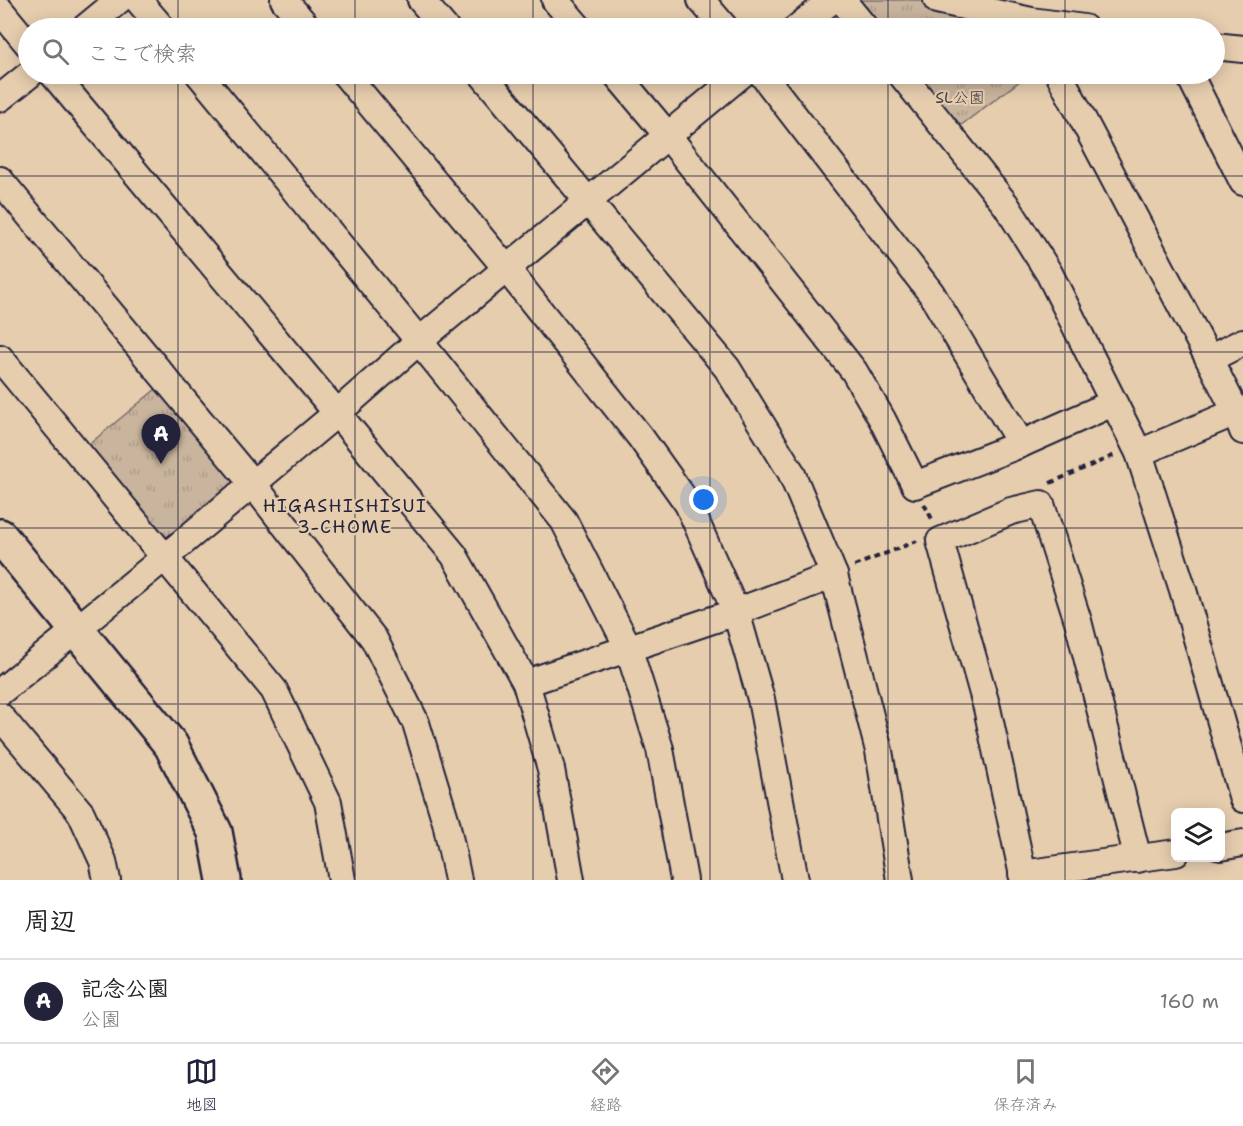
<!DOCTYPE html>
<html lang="ja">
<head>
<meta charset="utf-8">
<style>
	:root { --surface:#fff; --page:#f2f2f2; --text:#222; --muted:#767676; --line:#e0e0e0; --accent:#22223b }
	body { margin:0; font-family:"Shantell Sans","Klee One",sans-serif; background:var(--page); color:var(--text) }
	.controls { position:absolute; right:18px; bottom:18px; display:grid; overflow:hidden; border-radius:9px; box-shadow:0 3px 15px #0003 }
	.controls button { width:54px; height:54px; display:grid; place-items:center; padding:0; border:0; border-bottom:2px solid var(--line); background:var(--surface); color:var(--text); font:30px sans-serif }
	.you { position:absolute; left:704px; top:500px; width:21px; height:21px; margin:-15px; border:4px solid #fff; border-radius:50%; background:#1a73e8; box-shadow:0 0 0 9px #1a73e833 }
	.badge { display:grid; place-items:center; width:39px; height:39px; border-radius:50%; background:var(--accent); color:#fff; font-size:20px; font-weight:700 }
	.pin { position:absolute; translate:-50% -50px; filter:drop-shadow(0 2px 3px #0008) }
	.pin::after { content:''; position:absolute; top:32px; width:21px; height:18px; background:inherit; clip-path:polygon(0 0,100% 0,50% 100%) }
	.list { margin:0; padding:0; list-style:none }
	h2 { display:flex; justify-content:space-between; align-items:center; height:78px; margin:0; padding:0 24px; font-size:26px }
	h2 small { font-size:20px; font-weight:400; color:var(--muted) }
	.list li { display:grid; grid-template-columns:39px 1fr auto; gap:18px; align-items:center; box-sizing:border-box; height:84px; padding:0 24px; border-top:2px solid var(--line) }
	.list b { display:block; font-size:22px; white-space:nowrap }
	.list p { margin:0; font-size:20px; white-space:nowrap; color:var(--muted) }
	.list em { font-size:20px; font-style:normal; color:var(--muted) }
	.icon { flex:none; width:33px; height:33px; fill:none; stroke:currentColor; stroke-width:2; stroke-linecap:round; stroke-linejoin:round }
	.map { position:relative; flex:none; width:1243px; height:880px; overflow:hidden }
	.search { position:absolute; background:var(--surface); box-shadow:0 3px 15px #0003; left:18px; right:18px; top:18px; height:66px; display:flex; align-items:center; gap:15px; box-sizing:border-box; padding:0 21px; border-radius:33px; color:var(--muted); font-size:22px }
	.sheet { height:162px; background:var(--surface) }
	nav { display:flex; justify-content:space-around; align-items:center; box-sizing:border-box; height:84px; border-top:2px solid var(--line); background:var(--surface); font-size:16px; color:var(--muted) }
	nav a { display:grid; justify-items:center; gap:3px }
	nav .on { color:var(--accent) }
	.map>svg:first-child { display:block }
	.park { fill:url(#park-tufts); stroke:#766b6c; stroke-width:1.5 }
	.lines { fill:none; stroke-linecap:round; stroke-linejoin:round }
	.street-casing { stroke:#22223b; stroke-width:30 }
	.secondary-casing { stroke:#22223b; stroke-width:38 }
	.path { stroke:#22223b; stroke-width:4; stroke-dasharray:6 4.5; stroke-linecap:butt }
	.street { stroke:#e6cdae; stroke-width:26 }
	.secondary { stroke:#e6cdae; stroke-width:33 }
	.grid { fill:none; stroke:#22223b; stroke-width:1.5; stroke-opacity:0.55 }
	.labels { text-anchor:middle; stroke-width:4.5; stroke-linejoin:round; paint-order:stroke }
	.park-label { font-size:16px; fill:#433f4f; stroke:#e6cdae }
	.neighbourhood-label { font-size:18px; letter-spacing:1.5px; fill:#22223b; stroke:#e6cdae }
</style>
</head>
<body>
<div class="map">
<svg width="1243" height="880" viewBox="0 0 1243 880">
	<defs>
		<pattern id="park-tufts" width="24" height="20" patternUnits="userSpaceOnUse" patternTransform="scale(1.5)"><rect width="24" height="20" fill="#c9b49d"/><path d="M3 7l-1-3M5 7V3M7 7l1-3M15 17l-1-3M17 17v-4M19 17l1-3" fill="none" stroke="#ac9a88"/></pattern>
	</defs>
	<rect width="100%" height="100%" fill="#e6cdae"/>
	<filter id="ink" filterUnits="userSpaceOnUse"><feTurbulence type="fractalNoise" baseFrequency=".0167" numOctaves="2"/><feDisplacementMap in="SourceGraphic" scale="12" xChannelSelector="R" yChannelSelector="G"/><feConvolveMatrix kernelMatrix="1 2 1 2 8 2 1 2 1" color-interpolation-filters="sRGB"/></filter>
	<g filter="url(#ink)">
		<g class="park">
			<polygon points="860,0 918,0 1030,25 1031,28 881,28"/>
			<polygon points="915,74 1029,74 956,129"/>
			<polygon points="156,389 236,482 165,541 87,446"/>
		</g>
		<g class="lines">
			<defs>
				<g id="street">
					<polyline points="138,0 162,28"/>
					<polyline points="284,0 308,28"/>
					<polyline points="421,0 445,28"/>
					<polyline points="555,0 579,28"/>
					<polyline points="701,0 725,28"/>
					<polyline points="842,0 865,28"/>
					<polyline points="937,0 1031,21 1084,28"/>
					<polyline points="0,10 28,44"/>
					<polyline points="85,28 119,0"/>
					<polyline points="797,28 832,0"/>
					<polyline points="1214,46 1243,49"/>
					<polyline points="53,74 337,413 454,555 526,683 551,769 571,880"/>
					<polyline points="199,74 419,341 564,521 628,647 660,749 684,880"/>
					<polyline points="345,74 506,268 641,438 688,504 736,612 761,699 795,880"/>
					<polyline points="482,74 727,368 791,472 834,575 879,751 900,880"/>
					<polyline points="616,74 668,136 854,371 882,419 915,485 1021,444 1113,403"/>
					<polyline points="762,74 931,293 1021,444"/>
					<polyline points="901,74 1006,205 1049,273 1139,453 1183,590 1243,799"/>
					<polyline points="1059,74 1209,359 1236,412 1243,431"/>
					<polyline points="1189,74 1243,182"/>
					<polyline points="0,98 30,74"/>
					<polyline points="0,180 252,483 374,639 416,723 446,822 458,880"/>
					<polyline points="0,358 274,690 328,802 342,880"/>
					<polyline points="1209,359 1243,342"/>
					<polyline points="1139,453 1236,412"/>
					<polyline points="526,683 736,612 834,575"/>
					<polyline points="0,692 164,558 337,413 419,341 742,74"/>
					<polyline points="0,716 81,813 103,861 107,880"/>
					<polyline points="1220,847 1243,843"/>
					<polyline points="1022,874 1176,853"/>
					<polyline points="1024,880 987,708 940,541 1011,511 1041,504 1078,621 1138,859"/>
				</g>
				<polyline id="secondary" points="0,536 171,745 215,832 224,880"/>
			</defs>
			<use href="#street" class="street-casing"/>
			<use href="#secondary" class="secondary-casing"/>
			<g class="path">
				<polyline points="1050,483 1115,455"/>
				<polyline points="924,504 932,519"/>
				<polyline points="854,566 917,541"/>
			</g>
			<use href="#street" class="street"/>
			<use href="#secondary" class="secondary"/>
		</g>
	</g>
	<path class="grid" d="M178,0V28M355,0V28M533,0V28M710,0V28M888,0V28M1065,0V28M178,74V880M355,74V880M533,74V880M710,74V880M888,74V880M1065,74V880M0,176H1243M0,352H1243M0,528H1243M0,704H1243"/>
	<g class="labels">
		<g class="park-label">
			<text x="960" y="103">SL公園</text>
		</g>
		<g class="neighbourhood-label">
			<text x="345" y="512">HIGASHISHISUI<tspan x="345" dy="21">3-CHOME</tspan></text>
		</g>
	</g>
</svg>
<div class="controls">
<button><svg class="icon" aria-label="layers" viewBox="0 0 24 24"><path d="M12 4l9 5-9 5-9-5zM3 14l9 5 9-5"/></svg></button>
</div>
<div class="you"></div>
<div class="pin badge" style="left:161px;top:464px">A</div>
<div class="search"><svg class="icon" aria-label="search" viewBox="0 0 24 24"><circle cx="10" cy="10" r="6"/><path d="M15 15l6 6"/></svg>ここで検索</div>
</div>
<section class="sheet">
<h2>周辺<small></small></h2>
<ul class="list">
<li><span class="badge">A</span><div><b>記念公園</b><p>公園</p></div><em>160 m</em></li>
</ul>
</section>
<nav>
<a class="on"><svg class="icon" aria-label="map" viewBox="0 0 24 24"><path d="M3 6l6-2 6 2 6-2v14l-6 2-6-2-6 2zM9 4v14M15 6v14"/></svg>地図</a>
<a><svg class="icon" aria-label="directions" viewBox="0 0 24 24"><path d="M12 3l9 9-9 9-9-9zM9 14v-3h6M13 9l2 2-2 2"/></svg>経路</a>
<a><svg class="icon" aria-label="saved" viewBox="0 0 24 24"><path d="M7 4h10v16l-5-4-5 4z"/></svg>保存済み</a>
</nav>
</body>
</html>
